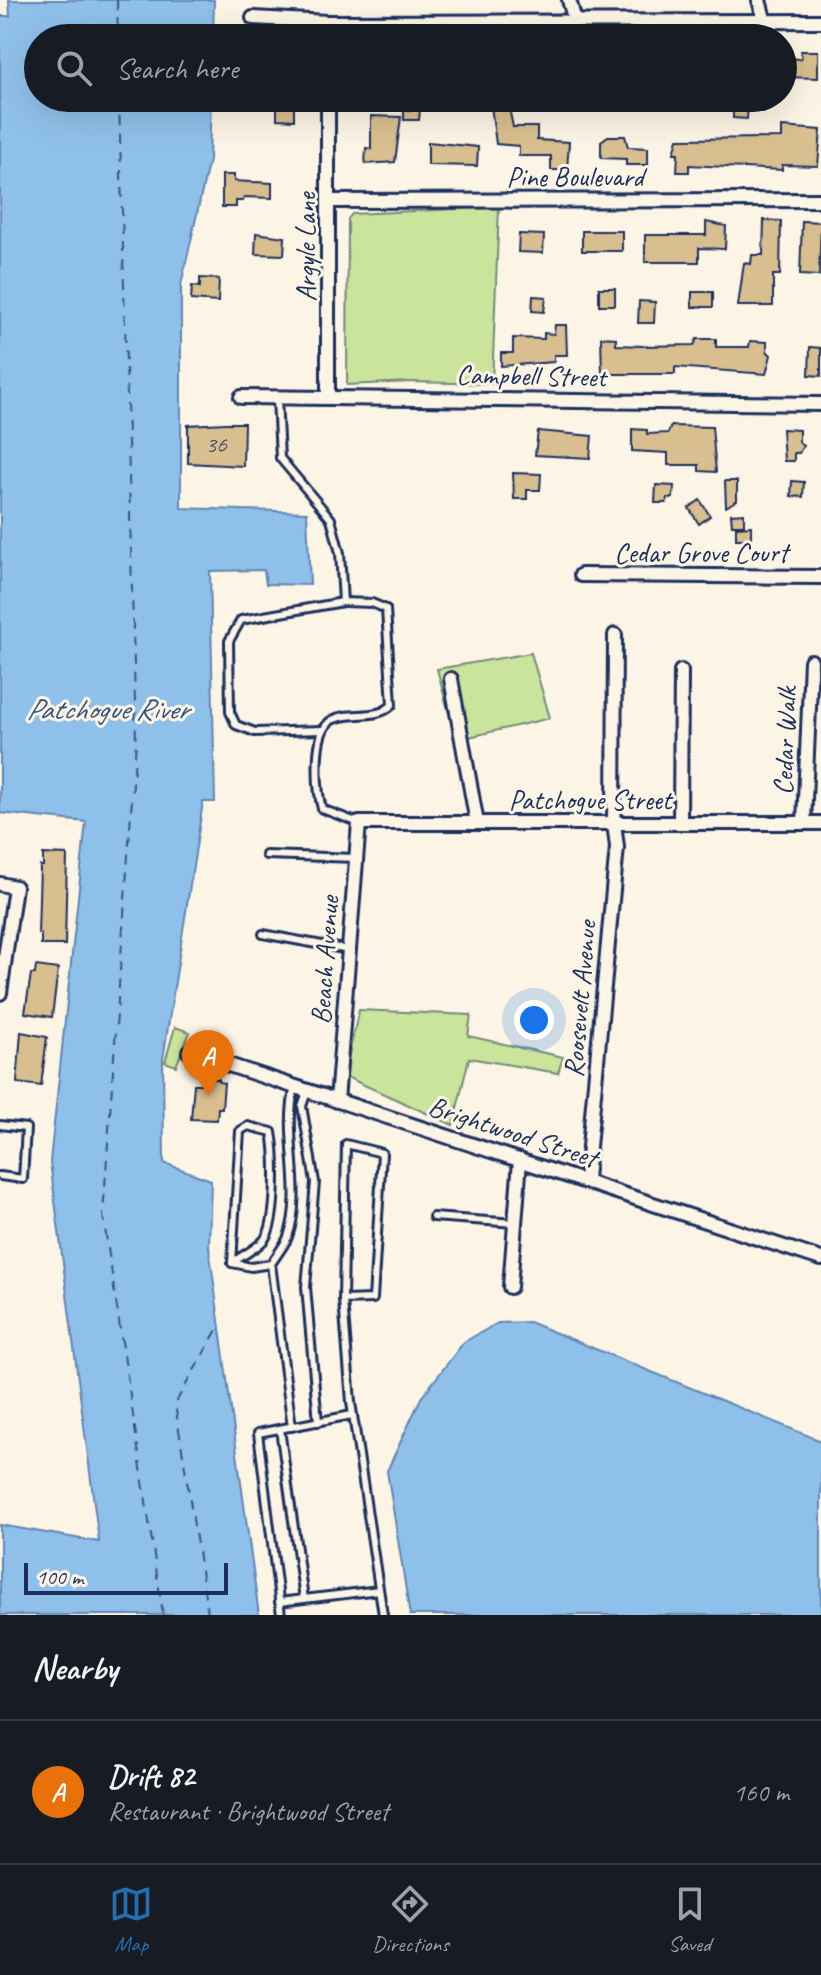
<!DOCTYPE html>
<html lang="en">
<head>
<meta charset="utf-8">
<style>
	:root { --surface:#171b24; --page:#20242c; --text:#f1f3f6; --muted:#9ea1a6; --line:#363941; --accent:#1f6fb2 }
	body { margin:0; font-family:Caveat,sans-serif; background:var(--page); color:var(--text) }
	.scale { position:absolute; left:24px; bottom:20px; width:204px; box-sizing:border-box; padding-left:8px; border:4px solid #1b2f5e; border-top:0; font-size:22px; line-height:28px; white-space:nowrap; color:#1b2f5e; -webkit-text-stroke:6px #fcf5e5; paint-order:stroke }
	.you { position:absolute; left:534px; top:1020px; width:28px; height:28px; margin:-20px; border:6px solid #fff; border-radius:50%; background:#1a73e8; box-shadow:0 0 0 12px #1a73e833 }
	.badge { display:grid; place-items:center; width:52px; height:52px; border-radius:50%; background:var(--accent); color:#fff; font-size:26px; font-weight:700 }
	.pin { position:absolute; translate:-50% -66px; filter:drop-shadow(0 2px 4px #0008) }
	.pin::after { content:''; position:absolute; top:42px; width:28px; height:24px; background:inherit; clip-path:polygon(0 0,100% 0,50% 100%) }
	.list { margin:0; padding:0; list-style:none }
	h2 { display:flex; justify-content:space-between; align-items:center; height:104px; margin:0; padding:0 32px; font-size:34px }
	h2 small { font-size:26px; font-weight:400; color:var(--muted) }
	.list li { display:grid; grid-template-columns:52px 1fr auto; gap:24px; align-items:center; box-sizing:border-box; height:144px; padding:0 32px; border-top:2px solid var(--line) }
	.list b { display:block; font-size:30px; white-space:nowrap }
	.list p { margin:0; font-size:26px; white-space:nowrap; color:var(--muted) }
	.list em { font-size:26px; font-style:normal; color:var(--muted) }
	.icon { flex:none; width:44px; height:44px; fill:none; stroke:currentColor; stroke-width:2; stroke-linecap:round; stroke-linejoin:round }
	.map { position:relative; flex:none; width:821px; height:1615px; overflow:hidden }
	.search { position:absolute; background:var(--surface); box-shadow:0 8px 32px #0002; left:24px; right:24px; top:24px; height:88px; display:flex; align-items:center; gap:20px; box-sizing:border-box; padding:0 28px; border-radius:44px; color:var(--muted); font-size:30px }
	.sheet { height:248px; background:var(--surface) }
	nav { display:flex; justify-content:space-around; align-items:center; box-sizing:border-box; height:112px; border-top:2px solid var(--line); background:var(--surface); font-size:22px; color:var(--muted) }
	nav a { display:grid; justify-items:center; gap:4px }
	nav .on { color:var(--accent) }
	.map>svg:first-child { display:block }
	.green { fill:#cae49b; stroke:#728a7c; stroke-width:2 }
	.water { fill:#8fc0ea; stroke:#6186b2; stroke-width:2 }
	.lines { fill:none; stroke-linecap:round; stroke-linejoin:round }
	.ferry { stroke:#385381; stroke-width:2; stroke-dasharray:10 8; stroke-linecap:butt }
	.building { fill:#d9bf8f; stroke:#1b2f5e; stroke-width:2 }
	.service-casing { stroke:#1b2f5e; stroke-width:12 }
	.minor-casing { stroke:#1b2f5e; stroke-width:18 }
	.service { stroke:#fcf5e5; stroke-width:6 }
	.minor { stroke:#fcf5e5; stroke-width:12 }
	.labels { text-anchor:middle; stroke-width:6; stroke-linejoin:round; paint-order:stroke }
	.number-label { font-size:24px; fill:#4a536a }
	.street-label { font-size:28px; fill:#1b2f5e; stroke:#fcf5e5 }
	.water-label { font-size:30px; font-style:italic; fill:#385381; stroke:#fcf5e5 }
</style>
</head>
<body>
<div class="map">
<svg width="821" height="1615" viewBox="0 0 821 1615">
	<rect width="100%" height="100%" fill="#fcf5e5"/>
	<filter id="ink" filterUnits="userSpaceOnUse"><feTurbulence type="fractalNoise" baseFrequency=".0125" numOctaves="2"/><feDisplacementMap in="SourceGraphic" scale="16" xChannelSelector="R" yChannelSelector="G"/><feConvolveMatrix kernelMatrix="1 2 1 2 8 2 1 2 1" color-interpolation-filters="sRGB"/></filter>
	<g filter="url(#ink)">
		<g class="green">
			<polygon points="499,207 492,384 411,382 347,385 348,219 352,214"/>
			<polygon points="531,653 550,718 456,740 437,669"/>
			<polygon points="359,1010 471,1015 468,1036 563,1057 558,1073 469,1058 453,1125 344,1076"/>
			<polygon points="175,1027 190,1032 176,1066 165,1062"/>
		</g>
		<g class="water">
			<polygon points="9,0 214,0 213,38 38,38 38,98 211,98 209,160 181,285 181,508 307,512 310,585 266,584 264,570 210,571 215,802 203,802 163,1059 164,1163 211,1180 209,1247 259,1615 0,1615 0,1525 99,1542 50,1162 86,822 0,813 0,16 10,16"/>
			<polygon points="529,1322 821,1441 821,1615 410,1615 387,1471 421,1398 464,1342 498,1323"/>
		</g>
		<g class="lines">
			<g class="ferry">
				<polyline points="117,0 118,38"/>
				<polyline points="119,98 136,741 103,1215 163,1615"/>
				<polyline points="208,1615 175,1404 218,1328"/>
			</g>
		</g>
		<g class="building">
			<polygon points="801,51 818,51 818,78 783,77 783,58 801,59"/>
			<polygon points="490,98 507,98 513,127 537,127 537,140 569,142 567,170 551,170 551,156 519,156 519,146 496,144"/>
			<polygon points="277,105 294,106 294,120 277,119"/>
			<polygon points="733,107 748,108 747,119 733,118"/>
			<polygon points="404,110 420,110 419,120 404,120"/>
			<polygon points="371,116 401,117 395,162 365,164 366,148 371,149"/>
			<polygon points="782,127 821,130 818,166 782,165 782,170 689,165 689,172 677,172 678,153 674,153 678,139 782,138"/>
			<polygon points="608,136 625,136 628,147 648,148 648,165 626,165 626,159 601,158 601,141"/>
			<polygon points="428,142 478,147 477,166 428,165"/>
			<polygon points="222,175 234,175 234,181 272,183 272,198 244,197 243,201 236,201 236,207 222,207"/>
			<polygon points="764,220 781,221 780,275 773,275 773,306 738,306 744,263 751,264 752,255 763,255"/>
			<polygon points="802,221 821,222 819,276 800,275"/>
			<polygon points="706,222 726,226 725,249 699,248 699,262 645,262 645,235 706,235"/>
			<rect x="582" y="231" width="40" height="20"/>
			<polygon points="256,233 285,237 284,255 255,254"/>
			<polygon points="519,234 544,235 543,253 518,252"/>
			<polygon points="200,278 219,279 218,302 191,300 192,286 200,287"/>
			<rect x="599" y="288" width="16" height="17"/>
			<rect x="692" y="292" width="21" height="15"/>
			<polygon points="533,296 546,297 544,312 532,311"/>
			<polygon points="639,301 655,302 654,323 638,323"/>
			<polygon points="555,325 566,325 567,355 554,355 554,362 501,366 501,353 513,353 513,338 544,339 544,333 554,334"/>
			<polygon points="601,337 616,338 616,345 643,346 694,345 697,339 716,339 716,347 749,347 750,341 767,342 767,351 771,355 766,374 675,367 675,374 602,374"/>
			<polygon points="810,347 821,348 821,376 809,375"/>
			<polygon points="226,423 244,423 243,466 188,463 188,425"/>
			<polygon points="671,426 712,427 716,472 699,471 699,465 668,465 668,453 632,451 632,429 647,430 647,434 668,433"/>
			<polygon points="782,429 799,430 799,442 803,446 799,453 794,453 794,461 784,461"/>
			<polygon points="538,431 592,436 590,458 535,455"/>
			<polygon points="513,473 541,474 540,490 527,490 527,499 514,499"/>
			<polygon points="725,481 737,481 737,500 726,507"/>
			<polygon points="792,481 804,482 803,497 791,496"/>
			<polygon points="656,485 674,486 673,498 667,498 666,503 655,503"/>
			<polygon points="700,500 710,516 699,524 689,508"/>
			<polygon points="744,513 744,525 732,525 731,514"/>
			<polygon points="751,526 751,539 736,539 736,527"/>
			<polygon points="43,854 67,855 65,945 41,945 41,934 38,934 40,866 43,866"/>
			<polygon points="36,966 58,969 52,1017 25,1013 31,974 35,974"/>
			<polygon points="21,1032 47,1037 41,1086 17,1083"/>
			<polygon points="203,1079 219,1079 219,1082 224,1083 222,1108 218,1108 217,1120 191,1119 194,1084 203,1084"/>
		</g>
		<g class="lines">
			<defs>
				<g id="service">
					<path d="M277,398L280,458L331,519L340,553L343,602L372,603L386,609L392,705C376,721 350,710 332,720C312,731 317,790 322,809L359,823"/>
					<polyline points="322,730 255,732 236,725 230,712 229,641 241,620 343,602"/>
					<polyline points="266,855 356,858"/>
					<polyline points="263,934 349,950"/>
					<polyline points="307,1092 302,1106 315,1182 306,1287 318,1422"/>
					<polyline points="0,1125 26,1128 23,1179 0,1176"/>
					<path d="M248,1126L272,1132C276,1154 278,1223 264,1240C256,1249 241,1256 232,1263L240,1131Z"/>
					<polyline points="433,1217 515,1223"/>
					<polyline points="232,1263 251,1267 271,1264"/>
					<polyline points="343,1300 373,1299 382,1153 346,1144 343,1300 351,1402 383,1615"/>
					<path d="M292,1427L271,1264C276,1256 284,1246 288,1237C305,1188 282,1135 295,1087"/>
					<polyline points="280,1429 304,1599"/>
					<polyline points="279,1602 379,1590"/>
					<polyline points="281,1615 258,1433 352,1415"/>
				</g>
				<g id="minor">
					<polyline points="569,0 575,21"/>
					<polyline points="759,0 765,22"/>
					<polyline points="253,18 328,22 821,21"/>
					<polyline points="329,201 821,200"/>
					<polyline points="328,396 328,98"/>
					<polyline points="241,397 821,404"/>
					<polyline points="581,575 821,577"/>
					<polyline points="451,679 477,823"/>
					<polyline points="680,823 681,671"/>
					<polyline points="804,823 811,661"/>
					<polyline points="0,884 15,887 0,993"/>
					<polyline points="189,1052 821,1259"/>
					<polyline points="337,1101 359,823 821,823"/>
					<polyline points="586,1179 617,847 614,823 615,635"/>
					<polyline points="510,1287 520,1160"/>
				</g>
			</defs>
			<use href="#service" class="service-casing"/>
			<use href="#minor" class="minor-casing"/>
			<use href="#service" class="service"/>
			<use href="#minor" class="minor"/>
		</g>
	</g>
	<g class="labels">
		<g class="number-label">
			<text x="216" y="452">36</text>
		</g>
		<g class="street-label">
			<text x="575" y="186">Pine Boulevard</text>
			<text transform="translate(305 247) rotate(-90)" y="10">Argyle Lane</text>
			<text transform="translate(531 375) rotate(1)" y="10">Campbell Street</text>
			<text x="701" y="562">Cedar Grove Court</text>
			<text transform="translate(784 741) rotate(-88)" y="10">Cedar Walk</text>
			<text x="590" y="809">Patchogue Street</text>
			<text transform="translate(324 960) rotate(-86)" y="10">Beach Avenue</text>
			<text transform="translate(579 999) rotate(-85)" y="10">Roosevelt Avenue</text>
			<text transform="translate(513 1131) rotate(18)" y="10">Brightwood Street</text>
		</g>
		<g class="water-label">
			<text x="107" y="719">Patchogue River</text>
		</g>
	</g>
</svg>
<div class="scale">100 m</div>
<div class="you"></div>
<div class="pin badge" style="left:208px;top:1096px;background:#e8710a">A</div>
<div class="search"><svg class="icon" aria-label="search" viewBox="0 0 24 24"><circle cx="10" cy="10" r="6"/><path d="M15 15l6 6"/></svg>Search here</div>
</div>
<section class="sheet">
<h2>Nearby<small></small></h2>
<ul class="list">
<li><span class="badge" style="background:#e8710a">A</span><div><b>Drift 82</b><p>Restaurant · Brightwood Street</p></div><em>160 m</em></li>
</ul>
</section>
<nav>
<a class="on"><svg class="icon" aria-label="map" viewBox="0 0 24 24"><path d="M3 6l6-2 6 2 6-2v14l-6 2-6-2-6 2zM9 4v14M15 6v14"/></svg>Map</a>
<a><svg class="icon" aria-label="directions" viewBox="0 0 24 24"><path d="M12 3l9 9-9 9-9-9zM9 14v-3h6M13 9l2 2-2 2"/></svg>Directions</a>
<a><svg class="icon" aria-label="saved" viewBox="0 0 24 24"><path d="M7 4h10v16l-5-4-5 4z"/></svg>Saved</a>
</nav>
</body>
</html>
